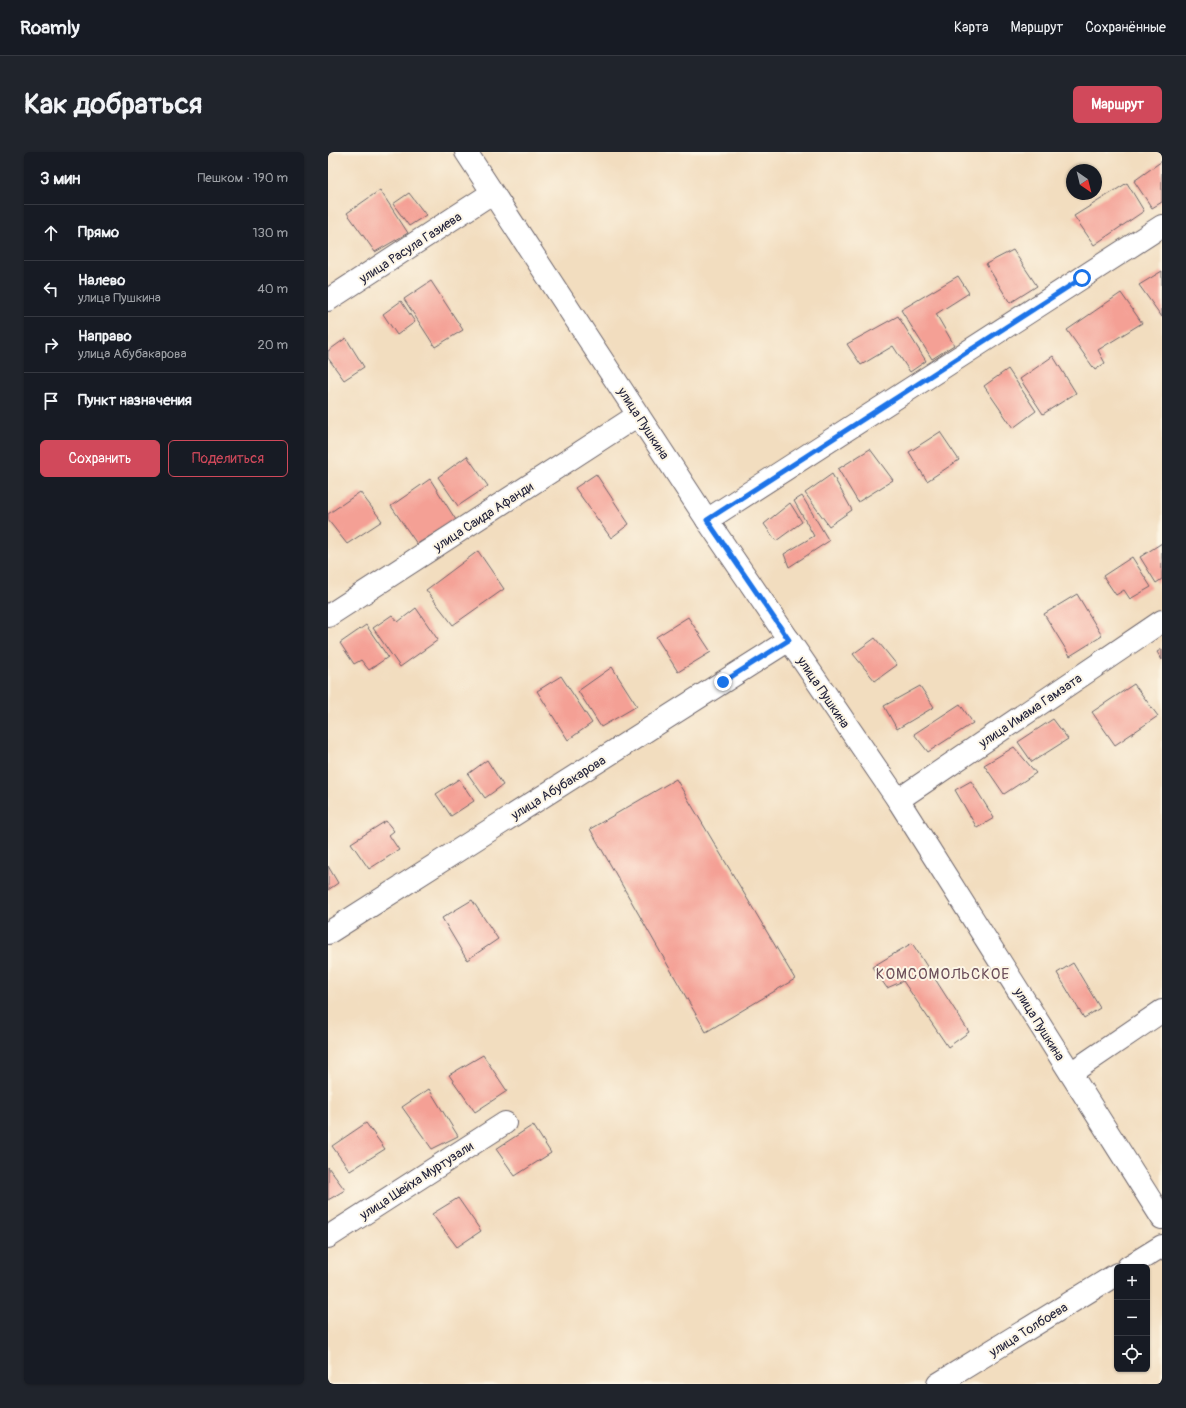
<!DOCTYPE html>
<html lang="ru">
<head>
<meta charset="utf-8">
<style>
	:root { --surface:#171b24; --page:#20242c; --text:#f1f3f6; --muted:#9ea1a6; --line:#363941; --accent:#d1495b }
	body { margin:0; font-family:Pangolin,sans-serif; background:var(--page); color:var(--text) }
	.controls { position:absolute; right:12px; bottom:12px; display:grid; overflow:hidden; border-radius:6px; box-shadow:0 1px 3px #0004 }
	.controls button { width:36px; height:36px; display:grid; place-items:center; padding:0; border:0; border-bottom:1px solid var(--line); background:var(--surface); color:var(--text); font:20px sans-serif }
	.compass { position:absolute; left:738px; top:12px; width:36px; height:36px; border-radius:50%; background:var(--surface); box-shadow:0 1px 3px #0004; rotate:145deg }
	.stop { position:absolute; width:12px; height:12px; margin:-9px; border:3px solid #1a73e8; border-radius:50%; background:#fff }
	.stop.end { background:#1a73e8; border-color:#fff; box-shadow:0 1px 4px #0008 }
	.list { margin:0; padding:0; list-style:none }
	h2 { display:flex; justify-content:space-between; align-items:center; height:52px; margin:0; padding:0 16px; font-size:17px }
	h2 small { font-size:13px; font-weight:400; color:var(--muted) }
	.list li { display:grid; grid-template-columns:26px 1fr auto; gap:12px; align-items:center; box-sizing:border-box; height:56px; padding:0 16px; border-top:1px solid var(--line) }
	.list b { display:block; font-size:15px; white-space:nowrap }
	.list p { margin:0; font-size:13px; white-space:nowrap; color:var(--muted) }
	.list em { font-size:13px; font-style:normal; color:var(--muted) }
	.actions { display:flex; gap:8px; padding:12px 16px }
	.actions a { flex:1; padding:9px 0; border:1px solid var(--accent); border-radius:6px; text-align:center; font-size:14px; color:var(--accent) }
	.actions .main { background:var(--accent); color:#fff }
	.icon { flex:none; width:22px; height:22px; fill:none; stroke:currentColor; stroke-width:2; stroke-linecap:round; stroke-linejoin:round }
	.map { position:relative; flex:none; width:834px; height:1232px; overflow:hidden; border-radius:6px }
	header { display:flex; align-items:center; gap:24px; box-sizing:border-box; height:56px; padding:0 20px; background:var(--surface); border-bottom:1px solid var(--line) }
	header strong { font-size:19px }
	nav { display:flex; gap:22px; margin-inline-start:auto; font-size:14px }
	.intro { display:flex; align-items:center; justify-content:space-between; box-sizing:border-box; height:96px; padding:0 24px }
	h1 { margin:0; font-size:28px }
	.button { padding:10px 18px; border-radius:6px; background:var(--accent); color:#fff; font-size:14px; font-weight:700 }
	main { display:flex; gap:24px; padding:0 24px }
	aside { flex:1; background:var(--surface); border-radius:6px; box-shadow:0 1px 3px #0004 }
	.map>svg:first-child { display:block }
	.building { fill:#f4a095 }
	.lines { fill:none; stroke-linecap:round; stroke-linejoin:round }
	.minor-casing { stroke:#6b6369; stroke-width:24 }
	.minor { stroke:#fff; stroke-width:22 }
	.route { stroke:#1a73e8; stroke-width:5 }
	.labels { text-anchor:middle; stroke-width:4; stroke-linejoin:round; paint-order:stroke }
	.street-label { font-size:13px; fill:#22223b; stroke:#fcf5e5 }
	.quarter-label { font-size:15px; letter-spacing:1px; fill:#6c4e5a; stroke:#fcf5e5 }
</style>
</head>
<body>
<header>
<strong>Roamly</strong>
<nav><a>Карта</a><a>Маршрут</a><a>Сохранённые</a></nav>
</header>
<div class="intro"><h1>Как добраться</h1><a class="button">Маршрут</a></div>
<main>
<aside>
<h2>3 мин<small>Пешком · 190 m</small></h2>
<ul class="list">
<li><svg class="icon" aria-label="ahead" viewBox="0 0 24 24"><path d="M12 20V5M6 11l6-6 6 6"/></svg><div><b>Прямо</b></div><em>130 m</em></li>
<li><svg class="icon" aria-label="left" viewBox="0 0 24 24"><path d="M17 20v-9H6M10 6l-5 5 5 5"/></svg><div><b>Налево</b><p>улица Пушкина</p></div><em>40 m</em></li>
<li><svg class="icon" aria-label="right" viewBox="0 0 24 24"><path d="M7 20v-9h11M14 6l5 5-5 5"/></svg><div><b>Направо</b><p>улица Абубакарова</p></div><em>20 m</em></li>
<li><svg class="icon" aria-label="arrive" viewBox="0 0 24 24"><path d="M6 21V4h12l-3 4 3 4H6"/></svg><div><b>Пункт назначения</b></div></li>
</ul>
<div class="actions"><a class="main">Сохранить</a><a>Поделиться</a></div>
</aside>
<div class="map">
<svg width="834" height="1232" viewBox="0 0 834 1232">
	<rect width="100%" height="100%" fill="#fcf5e5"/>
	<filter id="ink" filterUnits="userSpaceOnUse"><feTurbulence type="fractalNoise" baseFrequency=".025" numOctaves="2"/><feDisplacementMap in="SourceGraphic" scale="8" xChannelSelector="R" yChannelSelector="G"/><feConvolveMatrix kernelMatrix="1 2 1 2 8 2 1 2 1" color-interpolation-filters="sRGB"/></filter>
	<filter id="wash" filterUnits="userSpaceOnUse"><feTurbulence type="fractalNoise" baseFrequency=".012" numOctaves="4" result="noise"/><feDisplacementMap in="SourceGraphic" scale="16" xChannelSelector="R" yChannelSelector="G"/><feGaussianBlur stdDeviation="0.9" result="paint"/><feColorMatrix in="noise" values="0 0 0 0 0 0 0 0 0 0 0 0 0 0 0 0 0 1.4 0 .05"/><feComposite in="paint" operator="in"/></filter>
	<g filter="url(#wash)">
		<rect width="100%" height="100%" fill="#f2ddbf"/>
		<g id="blocks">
			<g class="building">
				<polygon points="834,9 834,50 824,56 806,29"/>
				<polygon points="799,31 816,59 766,93 746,64"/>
				<polygon points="52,38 80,81 47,100 19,61"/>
				<polygon points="81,41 98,63 81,74 65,52"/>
				<polygon points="685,98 709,134 682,151 658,112"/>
				<polygon points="834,119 834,165 811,133"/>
				<polygon points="630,124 641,141 608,162 626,193 604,207 573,158"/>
				<polygon points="103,129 135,178 107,195 76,147"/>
				<polygon points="793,141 814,171 770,198 777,211 767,218 739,178"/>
				<polygon points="73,149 87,170 69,183 55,162"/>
				<polygon points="570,164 598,209 582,220 565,194 533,213 519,192"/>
				<polygon points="18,186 36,215 16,228 0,206 0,199"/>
				<polygon points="725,204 748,241 715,262 692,227"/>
				<polygon points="680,217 708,259 685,276 656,234"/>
				<polygon points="612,280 631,308 599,329 581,300"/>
				<polygon points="542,297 565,328 530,350 510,317"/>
				<polygon points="139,304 160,334 130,354 110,325"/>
				<polygon points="268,322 301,372 283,386 247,336"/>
				<polygon points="504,322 524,358 501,374 477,341"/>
				<polygon points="102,327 128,368 89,392 63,354"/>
				<polygon points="32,340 54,369 19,392 0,368 0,362"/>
				<polygon points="474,344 501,389 461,415 456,402 486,384 466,349"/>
				<polygon points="462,351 474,370 448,389 436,372"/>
				<polygon points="834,391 834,427 828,431 812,405"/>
				<polygon points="150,399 176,437 125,473 98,438"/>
				<polygon points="804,405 823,435 802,447 796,438 788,443 775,424"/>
				<polygon points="749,442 774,484 742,504 716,462"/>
				<polygon points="88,456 110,488 72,515 45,476 64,463 70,470"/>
				<polygon points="360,465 383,500 350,520 328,485"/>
				<polygon points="38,473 60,505 41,518 33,508 26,512 12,491"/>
				<polygon points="547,486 569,513 547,529 525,502"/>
				<polygon points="834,497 834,508 829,500"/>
				<polygon points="284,515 309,554 273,575 250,539"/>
				<polygon points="233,524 264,571 240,588 209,539"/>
				<polygon points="806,532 830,564 787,593 764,560"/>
				<polygon points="592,534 606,555 569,577 556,554"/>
				<polygon points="632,552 645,571 600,600 586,582"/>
				<polygon points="725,567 740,587 704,610 690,590"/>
				<polygon points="686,595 708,621 676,642 656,613"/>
				<polygon points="159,608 175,633 157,646 140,622"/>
				<polygon points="131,627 146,649 123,664 108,642"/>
				<polygon points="348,627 467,827 378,880 262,677"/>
				<polygon points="643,629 666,666 649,676 627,638"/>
				<polygon points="58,669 66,679 61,683 71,698 41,717 23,691"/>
				<polygon points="0,714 10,731 0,738"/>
				<polygon points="144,748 170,787 139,808 114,766"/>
				<polygon points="584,791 641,880 620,895 575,829 559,836 544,815"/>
				<polygon points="745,811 772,856 756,866 729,821"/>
				<polygon points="155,903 179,939 147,960 121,923"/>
				<polygon points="101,937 130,984 104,997 74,955"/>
				<polygon points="38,971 57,997 22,1019 4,994"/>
				<polygon points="205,973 223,1001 187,1024 168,997"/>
				<polygon points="0,1015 17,1038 0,1048"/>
				<polygon points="130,1046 153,1079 129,1095 104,1062"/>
			</g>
		</g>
	</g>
	<g filter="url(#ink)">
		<use href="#blocks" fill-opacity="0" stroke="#6b6369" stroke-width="1"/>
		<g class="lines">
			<defs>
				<g id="minor">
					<polyline points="138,0 379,368 570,648 834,1066"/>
					<polyline points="0,148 164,41"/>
					<polyline points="379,368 834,74"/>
					<polyline points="0,464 310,263"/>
					<polyline points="570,648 834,469"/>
					<polyline points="0,781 461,488"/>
					<polyline points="743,921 834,859"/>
					<polyline points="0,1085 177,971"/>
					<polyline points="800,1115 834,1094"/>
					<polyline points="610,1232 789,1122"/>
				</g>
			</defs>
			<use href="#minor" class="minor-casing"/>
			<use href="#minor" class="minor"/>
		</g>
	</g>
	<g class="lines" filter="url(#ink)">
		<polyline class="route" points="395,530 461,488 379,368 754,126"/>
	</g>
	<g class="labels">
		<g class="street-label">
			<text transform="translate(82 95) rotate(-33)" y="5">улица Расула Газиева</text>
			<text transform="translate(316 271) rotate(57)" y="5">улица Пушкина</text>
			<text transform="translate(155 364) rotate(-33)" y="5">улица Саида Афанди</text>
			<text transform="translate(496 540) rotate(56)" y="5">улица Пушкина</text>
			<text transform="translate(702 558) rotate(-34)" y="5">улица Имама Гамзата</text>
			<text transform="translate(230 635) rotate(-32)" y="5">улица Абубакарова</text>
			<text transform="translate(712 872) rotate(58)" y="5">улица Пушкина</text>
			<text transform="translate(88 1028) rotate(-33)" y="5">улица Шейха Муртузали</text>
			<text transform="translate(700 1177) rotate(-32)" y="5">улица Толбоева</text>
		</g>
		<g class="quarter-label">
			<text x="615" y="827">КОМСОМОЛЬСКОЕ</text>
		</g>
	</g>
</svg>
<div class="controls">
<button>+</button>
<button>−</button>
<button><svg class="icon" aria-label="locate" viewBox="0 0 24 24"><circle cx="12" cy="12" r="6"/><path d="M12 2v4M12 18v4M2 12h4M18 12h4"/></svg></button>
</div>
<svg class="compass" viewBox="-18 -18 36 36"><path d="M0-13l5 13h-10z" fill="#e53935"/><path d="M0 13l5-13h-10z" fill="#9ea1a6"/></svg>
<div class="stop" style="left:754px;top:126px"></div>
<div class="stop end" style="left:395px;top:530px"></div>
</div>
</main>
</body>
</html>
